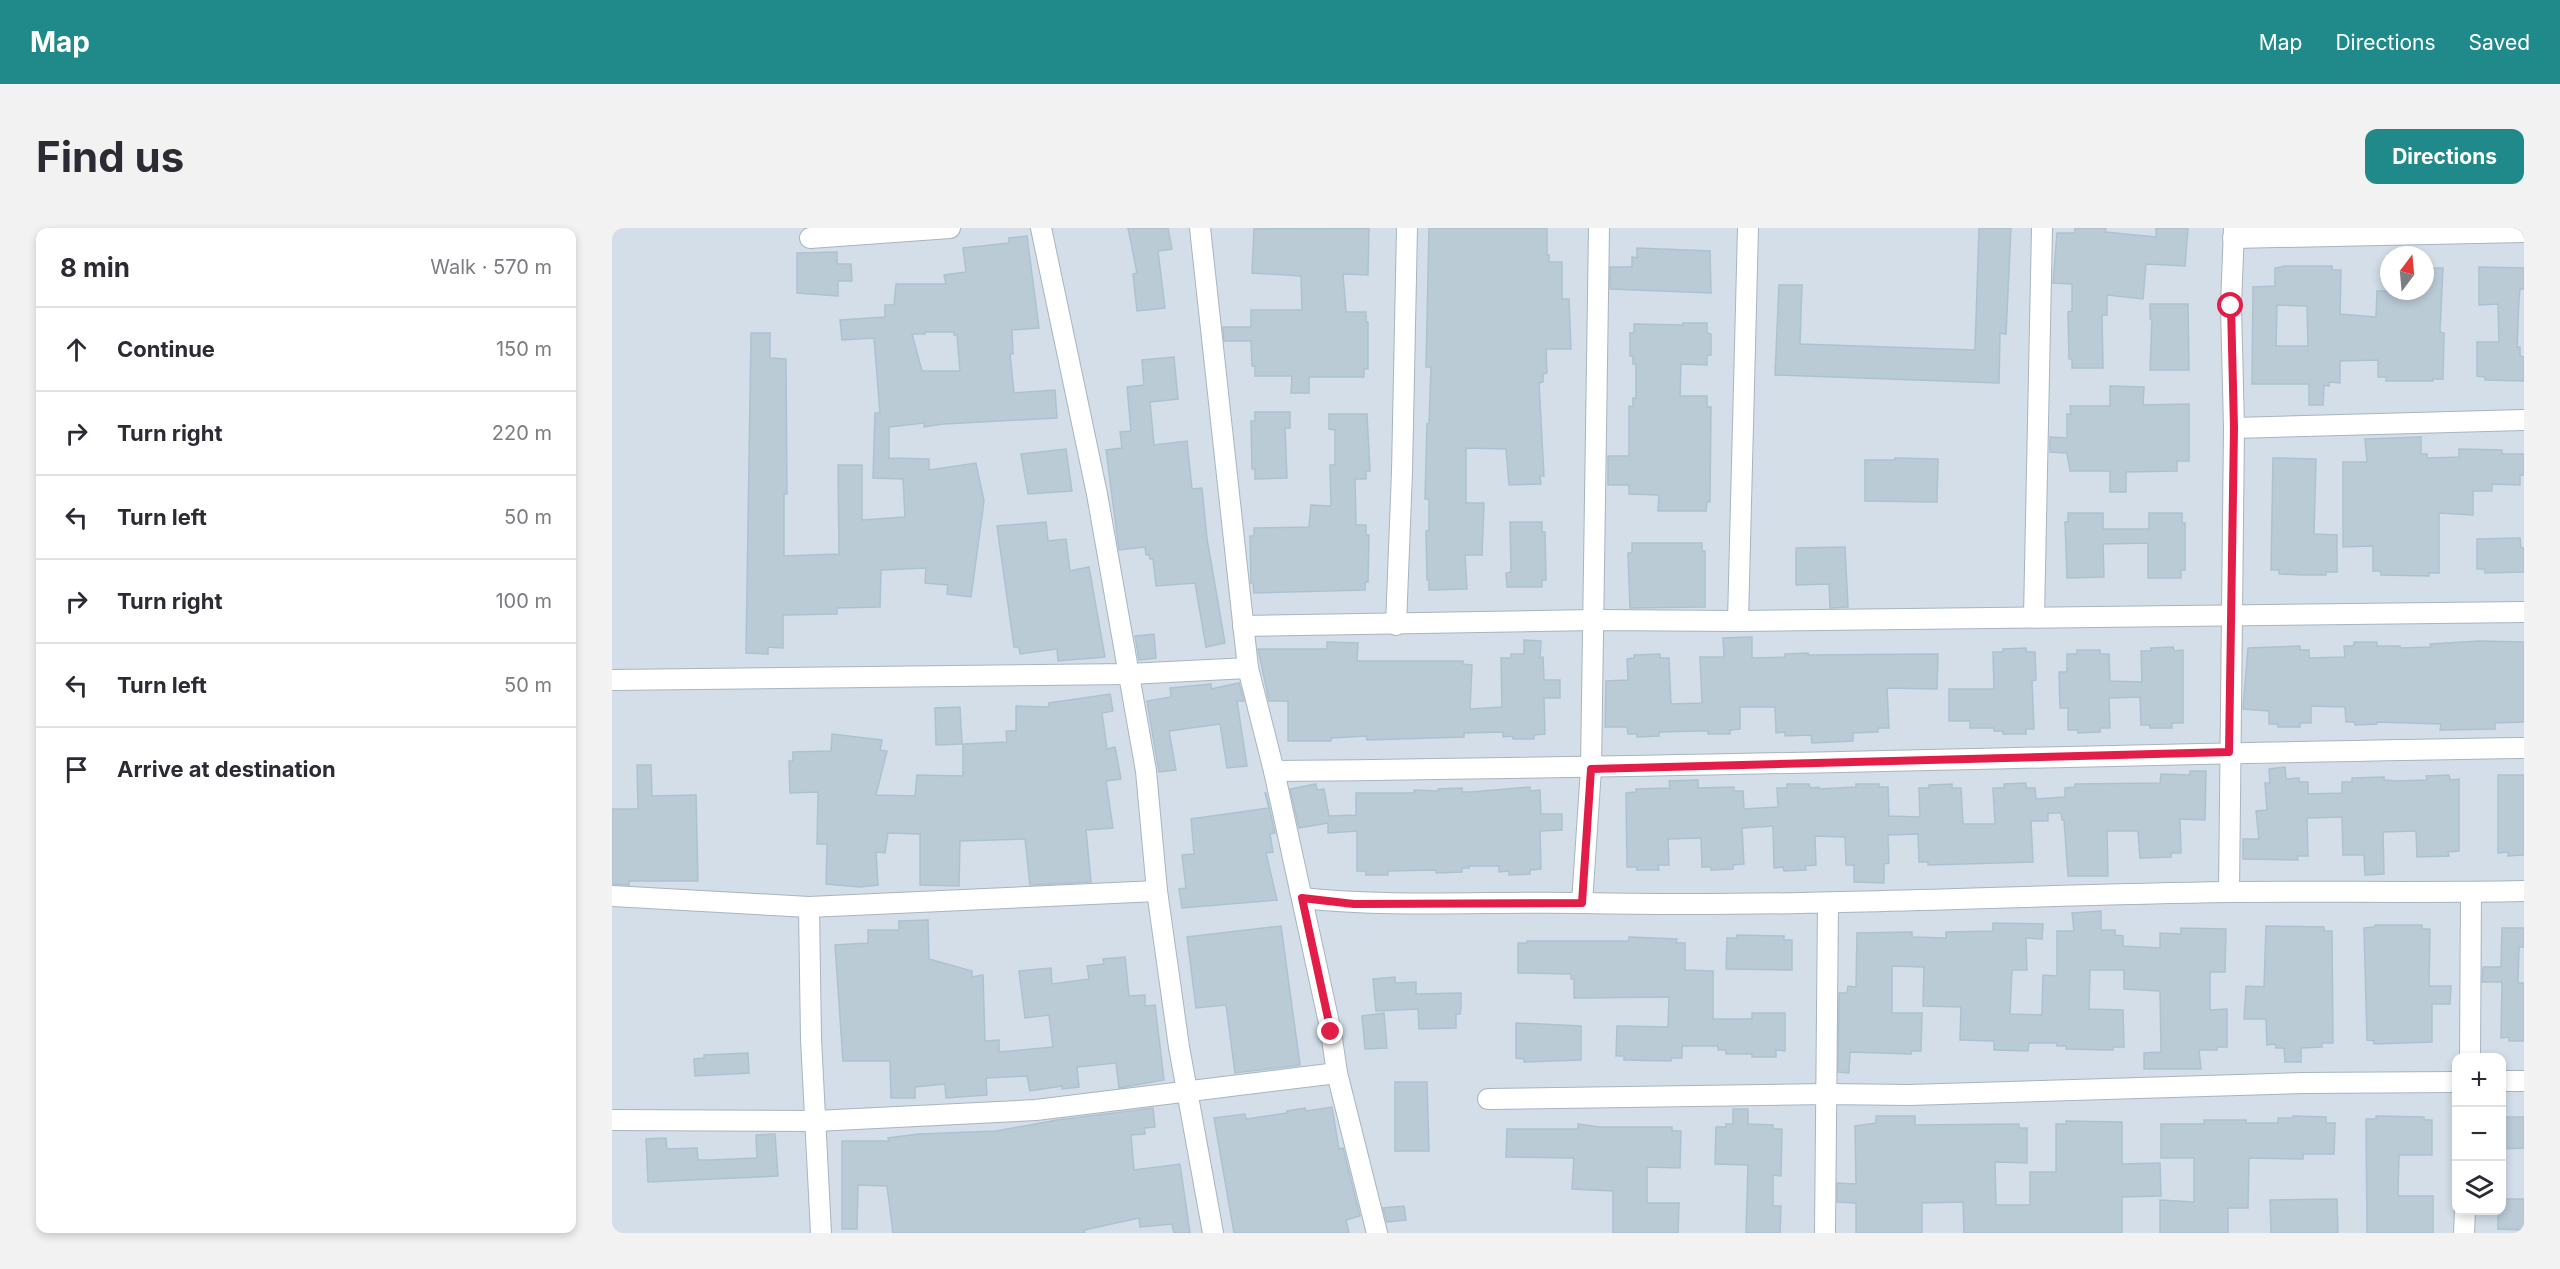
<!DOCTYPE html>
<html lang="en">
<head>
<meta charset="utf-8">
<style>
	:root { --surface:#fff; --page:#f2f2f3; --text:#2b2b33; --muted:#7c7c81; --line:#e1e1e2; --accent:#1f8a89 }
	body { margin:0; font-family:Inter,sans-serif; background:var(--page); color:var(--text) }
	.controls { position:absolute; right:18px; bottom:18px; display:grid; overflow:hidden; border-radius:12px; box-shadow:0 3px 9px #0003 }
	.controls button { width:54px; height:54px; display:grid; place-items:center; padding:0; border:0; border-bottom:2px solid var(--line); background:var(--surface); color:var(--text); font:30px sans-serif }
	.compass { position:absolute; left:1768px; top:18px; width:54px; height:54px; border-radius:50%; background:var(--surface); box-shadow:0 3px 9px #0003; rotate:16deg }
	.stop { position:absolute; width:18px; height:18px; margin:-14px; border:4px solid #e11d48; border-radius:50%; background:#fff }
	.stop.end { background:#e11d48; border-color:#fff; box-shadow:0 2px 6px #0008 }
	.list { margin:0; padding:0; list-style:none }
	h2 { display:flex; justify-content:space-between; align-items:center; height:78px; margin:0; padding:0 24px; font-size:26px }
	h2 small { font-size:20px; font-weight:400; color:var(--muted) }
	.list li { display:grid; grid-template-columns:39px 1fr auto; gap:18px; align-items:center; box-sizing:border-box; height:84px; padding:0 24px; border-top:2px solid var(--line) }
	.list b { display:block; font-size:22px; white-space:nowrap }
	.list em { font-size:20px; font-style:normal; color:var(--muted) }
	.icon { flex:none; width:33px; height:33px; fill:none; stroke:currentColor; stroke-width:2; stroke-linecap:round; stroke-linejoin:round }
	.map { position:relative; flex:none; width:1912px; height:1005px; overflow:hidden; border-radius:12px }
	header { display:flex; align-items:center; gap:36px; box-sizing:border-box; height:84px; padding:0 30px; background:var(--accent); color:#fff }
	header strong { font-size:28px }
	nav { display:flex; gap:33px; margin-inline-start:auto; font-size:21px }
	.intro { display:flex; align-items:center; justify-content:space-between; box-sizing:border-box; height:144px; padding:0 36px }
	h1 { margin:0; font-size:42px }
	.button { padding:15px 27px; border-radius:12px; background:var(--accent); color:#fff; font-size:21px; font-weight:700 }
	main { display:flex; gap:36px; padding:0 36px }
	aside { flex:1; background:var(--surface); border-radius:12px; box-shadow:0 3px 9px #0003 }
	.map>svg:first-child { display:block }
	.residential { fill:#d3dee8; fill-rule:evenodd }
	.building { fill:#bacbd6; stroke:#adc2d1; stroke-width:1.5; fill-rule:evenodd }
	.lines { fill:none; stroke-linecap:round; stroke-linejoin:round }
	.minor-casing { stroke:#a7b5c0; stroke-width:22 }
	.minor { stroke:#fff; stroke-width:20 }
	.route { stroke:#e11d48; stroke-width:8 }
</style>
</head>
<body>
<header>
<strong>Map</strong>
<nav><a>Map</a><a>Directions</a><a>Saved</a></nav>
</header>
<div class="intro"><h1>Find us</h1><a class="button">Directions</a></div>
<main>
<aside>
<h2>8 min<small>Walk · 570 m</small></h2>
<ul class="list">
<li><svg class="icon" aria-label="ahead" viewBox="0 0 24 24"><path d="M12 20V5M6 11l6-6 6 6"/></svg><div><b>Continue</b></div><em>150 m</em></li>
<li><svg class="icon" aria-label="right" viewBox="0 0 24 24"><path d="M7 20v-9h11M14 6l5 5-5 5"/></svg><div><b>Turn right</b></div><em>220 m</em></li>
<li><svg class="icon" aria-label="left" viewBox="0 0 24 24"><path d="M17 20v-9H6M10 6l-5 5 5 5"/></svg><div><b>Turn left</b></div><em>50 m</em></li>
<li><svg class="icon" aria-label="right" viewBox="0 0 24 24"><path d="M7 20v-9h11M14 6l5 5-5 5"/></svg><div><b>Turn right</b></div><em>100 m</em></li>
<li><svg class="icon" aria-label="left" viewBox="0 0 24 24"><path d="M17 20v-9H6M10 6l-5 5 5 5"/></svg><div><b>Turn left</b></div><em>50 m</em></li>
<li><svg class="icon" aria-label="arrive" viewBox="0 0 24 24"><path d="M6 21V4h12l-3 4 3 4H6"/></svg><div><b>Arrive at destination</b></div></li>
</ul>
</aside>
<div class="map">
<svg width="1912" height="1005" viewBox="0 0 1912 1005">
	<rect width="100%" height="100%" fill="#e5ecf4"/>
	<path class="residential" d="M0,0H1912V1005H0ZM1777,27H1813V63H1777ZM1844,830H1890V982H1844Z"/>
	<g class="building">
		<polygon points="516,0 556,0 560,21 546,23 553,80 525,83 521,46 525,45"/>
		<polygon points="757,0 756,47 731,46 734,84 754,84 754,94 756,94 756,141 752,141 752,149 697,149 697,165 679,165 680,148 643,148 643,138 640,138 639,113 612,113 611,99 639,99 639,82 690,82 689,48 640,45 642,1"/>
		<polygon points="817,0 935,0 935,27 937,27 937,34 950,34 950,71 957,71 959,121 934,121 935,145 931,146 931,154 927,155 932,248 928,248 929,256 897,257 894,221 854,220 854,275 872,275 870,327 853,327 855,361 817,362 817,352 815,352 814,303 817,302 817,271 813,271 815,196 817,196 819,139 814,139"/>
		<polygon points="1367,0 1399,0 1394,106 1388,105 1387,155 1163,147 1167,57 1190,57 1188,116 1363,122"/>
		<polygon points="1463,0 1494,0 1493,4 1544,9 1544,0 1576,0 1573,38 1534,36 1531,71 1495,67 1495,87 1490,87 1491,140 1460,140 1460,131 1457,131 1456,84 1460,83 1460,56 1441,55 1445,5 1463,5"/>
		<path d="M415,8L427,100L400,102L401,126H398L402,165L443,162L445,190L332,196L312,199V195L277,199V230L317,231V242L364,235L372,273L359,369L335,366L336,357L313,355L314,340L269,342L268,379L225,380V386L171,387V420L156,419V426L134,425L139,105H158V130L174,131L175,266H172V328L227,326L226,237H250V292L293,289L291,251L261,250L263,185H268L262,110L230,112L228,92L273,89V77H282L284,56H334L332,47L354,44L351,20L397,15V10ZM313,104H342V107H345L348,143H310L300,106H313Z"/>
		<polygon points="1025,20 1098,23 1099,65 998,61 998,39 1020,39 1020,29 1025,30"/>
		<polygon points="225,24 225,36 239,36 240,53 226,53 226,68 185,65 185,25"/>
		<path d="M1673,38H1720V42H1729L1728,86L1764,89L1765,63H1813V40H1831L1828,104L1832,105L1831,151H1821V153H1774V149H1766V132L1728,133V155L1717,154V158L1712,157L1711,177H1697V156H1640L1641,59L1663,58V40ZM1665,77L1695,78L1696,118H1664Z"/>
		<polygon points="1867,39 1912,40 1912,61 1908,61 1907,71 1905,119 1908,119 1908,128 1912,129 1912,153 1873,152 1873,149 1865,148 1865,114 1887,114 1886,76 1867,77"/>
		<polygon points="1538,76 1576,76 1577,142 1538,142 1540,91 1538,91"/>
		<polygon points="1071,95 1095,95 1095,105 1099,106 1099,127 1095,127 1095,137 1069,136 1068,168 1095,168 1095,179 1099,179 1098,274 1095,274 1094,283 1046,283 1047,267 1017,266 1017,257 996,257 996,228 1017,228 1017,178 1021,179 1021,170 1024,170 1024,136 1021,136 1021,128 1018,128 1018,105 1022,105 1022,96 1071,97"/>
		<polygon points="562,129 566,171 538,174 542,217 575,213 580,261 590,260 595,311 613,415 594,419 583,355 544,358 541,331 538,331 537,326 534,327 533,319 507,322 494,222 510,220 508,204 519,203 515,159 532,157 530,132"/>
		<polygon points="1498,158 1532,159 1531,177 1577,176 1577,233 1565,233 1565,243 1514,244 1514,264 1498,264 1498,243 1458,243 1455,225 1438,224 1438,209 1455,210 1455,186 1459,186 1458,178 1498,178"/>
		<polygon points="643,184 678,184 678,200 673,200 675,250 643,251 643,241 640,241 639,193 643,193"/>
		<polygon points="717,186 755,186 758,243 754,243 754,251 743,251 744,297 754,297 754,307 757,307 756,354 753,354 753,362 642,365 641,355 639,355 638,308 642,308 642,300 697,299 699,277 719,278 718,237 723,237 723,202 717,201"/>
		<polygon points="1809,209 1809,226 1815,226 1815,230 1847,229 1847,221 1890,222 1890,226 1912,226 1912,247 1908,247 1908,257 1880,256 1880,263 1861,263 1861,287 1827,285 1827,345 1817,345 1817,348 1769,347 1769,343 1761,343 1761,318 1731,319 1731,234 1755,234 1753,211"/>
		<polygon points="454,221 460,263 416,266 409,226"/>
		<polygon points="1283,230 1326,231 1325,274 1253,273 1253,232 1283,232"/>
		<polygon points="1661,230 1704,231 1702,306 1725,307 1725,344 1714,344 1714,347 1691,347 1667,346 1667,342 1659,342"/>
		<polygon points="1456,285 1491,285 1491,301 1537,301 1537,285 1570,285 1570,295 1573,295 1573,342 1569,342 1569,350 1536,350 1536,315 1491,316 1492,349 1455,350 1453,294 1456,294"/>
		<polygon points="434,294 436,313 454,311 458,343 477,339 493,429 446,433 445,421 408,426 407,419 402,419 385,298"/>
		<polygon points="898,294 930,294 930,304 933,304 934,352 930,352 930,359 895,359 894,345 899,344"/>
		<polygon points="1908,310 1909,320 1912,320 1912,344 1873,345 1873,341 1865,341 1865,311"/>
		<polygon points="1020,315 1090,315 1090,323 1093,323 1093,379 1018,380 1016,325 1020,325"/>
		<polygon points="1233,319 1236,379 1218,380 1217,356 1184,357 1184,320"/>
		<polygon points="542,406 544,430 527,432 523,408"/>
		<polygon points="1140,409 1140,430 1173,429 1173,426 1196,425 1196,427 1326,426 1325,461 1275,460 1277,500 1266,500 1266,504 1241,505 1241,513 1200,515 1199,507 1173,508 1173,504 1164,505 1163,479 1128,479 1128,501 1118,502 1118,506 1096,506 1096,503 1086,503 1047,504 1047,508 1025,509 1025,506 1016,506 1015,499 993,499 994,453 1016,452 1015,431 1022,430 1022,427 1048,426 1048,430 1057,430 1059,476 1090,475 1088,429 1112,429 1111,410"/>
		<polygon points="912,412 929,413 928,430 931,429 932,452 948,452 948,470 932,470 933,506 922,507 922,511 901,511 900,508 891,509 891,504 852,505 852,509 755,512 754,508 719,510 719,513 676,513 676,473 657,473 646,421 715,421 715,414 746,415 745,433 851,433 851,436 860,437 858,481 890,479 889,430 899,430 899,426 912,426"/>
		<polygon points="1868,413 1912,414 1912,494 1883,495 1883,501 1828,502 1829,496 1765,494 1765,496 1743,497 1743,494 1734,494 1733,479 1699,478 1699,495 1688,495 1688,499 1666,499 1666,496 1657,496 1657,483 1631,481 1636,420 1688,418 1688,422 1697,422 1697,430 1733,429 1732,418 1742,418 1742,414 1765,414 1765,418 1788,418 1788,420 1819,419 1818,416"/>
		<polygon points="1561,419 1562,423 1571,422 1571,495 1560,495 1560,500 1538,500 1538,497 1529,497 1528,469 1497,470 1498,500 1488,500 1488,504 1466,505 1466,502 1456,502 1456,480 1448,480 1447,444 1455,444 1455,426 1465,426 1465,422 1488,422 1488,426 1497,426 1498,453 1530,454 1529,423 1539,423 1539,420"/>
		<polygon points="1414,420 1414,424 1423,424 1424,452 1420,453 1422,501 1414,501 1414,506 1391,506 1391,503 1382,503 1382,500 1358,500 1358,493 1337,493 1337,461 1382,461 1381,424 1391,424 1391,421"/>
		<polygon points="627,455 632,473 625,473 635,538 615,540 608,496 557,503 564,542 547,544 535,473 559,469 558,460 599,456 599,461"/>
		<polygon points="498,466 501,483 490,485 495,521 503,519 509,551 494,553 501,600 474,602 479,654 418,657 413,611 348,613 347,658 308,657 308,606 276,605 273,625 264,624 266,657 248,659 214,656 215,616 205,616 206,564 178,565 177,533 181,533 181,524 219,523 220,506 270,512 268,522 275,523 264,567 303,568 305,547 351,548 351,516 395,514 394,503 404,503 404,478 437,479 437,475"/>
		<polygon points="348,479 350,516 324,517 323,480"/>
		<polygon points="25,537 39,537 40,568 84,567 86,653 17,653 17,657 0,656 0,581 26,581"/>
		<polygon points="1673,539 1674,551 1687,550 1687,554 1696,554 1696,566 1730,565 1730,554 1740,554 1740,550 1772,549 1772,552 1784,553 1815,552 1814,548 1837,547 1838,552 1847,551 1847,623 1836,624 1837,628 1805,629 1804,603 1771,604 1772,646 1753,647 1752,627 1731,627 1730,589 1695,590 1696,628 1685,628 1686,632 1631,631 1631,611 1647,611 1644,583 1655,582 1653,555 1658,555 1657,541"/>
		<polygon points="1578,543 1594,543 1593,592 1568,591 1569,625 1559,625 1559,629 1528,630 1526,603 1495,603 1496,648 1456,648 1452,592 1450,592 1449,585 1436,585 1436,593 1419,593 1421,634 1316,637 1316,634 1307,634 1306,606 1276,607 1277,635 1272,636 1272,655 1242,654 1242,637 1234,637 1233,609 1203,608 1204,637 1193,638 1194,642 1172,643 1171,639 1162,640 1161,598 1130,600 1132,636 1121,637 1121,641 1099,642 1099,639 1090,639 1089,610 1056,611 1057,637 1046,637 1047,642 1025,642 1025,639 1015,639 1014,565 1024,564 1024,561 1058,560 1057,553 1086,552 1086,560 1122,559 1122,563 1131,563 1132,581 1166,579 1165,560 1175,560 1175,556 1197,556 1198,560 1207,559 1207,561 1244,559 1244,556 1267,556 1267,559 1276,559 1277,588 1308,589 1307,560 1317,560 1317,557 1340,556 1340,560 1349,560 1351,596 1383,596 1381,560 1392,560 1392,556 1414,555 1414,560 1423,560 1424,571 1453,569 1453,560 1463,559 1463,556 1548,555 1549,546 1578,547"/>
		<polygon points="1886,547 1912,547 1912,627 1896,628 1896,624 1886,625"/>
		<polygon points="704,556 705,562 712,561 717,588 744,587 744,565 802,565 802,562 827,563 826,561 850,560 850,564 859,564 918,559 918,563 928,562 929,586 950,586 950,602 928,603 929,641 918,642 918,646 897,647 897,643 887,644 887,638 857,638 857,640 850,640 850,644 824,645 824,642 776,643 776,647 754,647 754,643 745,643 745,603 716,605 716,595 687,600 678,561"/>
		<polygon points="653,565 654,565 663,605 658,606 661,624 654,625 665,672 570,680 567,661 574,660 570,627 582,626 579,591 657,580"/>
		<polygon points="1489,683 1489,702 1503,702 1503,707 1511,708 1511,718 1548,720 1548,705 1569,706 1569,700 1614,701 1613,744 1598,744 1598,782 1615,781 1615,819 1605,819 1605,822 1587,822 1589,841 1532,841 1532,825 1549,824 1548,763 1512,761 1512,742 1478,742 1477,781 1511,782 1512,819 1501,819 1501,822 1454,821 1454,818 1445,818 1445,815 1417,815 1416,823 1382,822 1382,813 1348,812 1349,779 1311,778 1312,739 1280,738 1280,785 1310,785 1309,823 1299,823 1299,826 1238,824 1237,845 1226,844 1227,765 1235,765 1236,758 1244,759 1245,705 1300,704 1300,709 1334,710 1334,704 1381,703 1381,695 1431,696 1430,711 1414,710 1415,742 1400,742 1398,786 1430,787 1431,747 1445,748 1445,703 1462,703 1460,685"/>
		<polygon points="316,692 317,731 360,743 360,749 371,747 373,813 387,812 387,824 441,819 437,787 413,790 407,743 439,740 440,756 477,751 475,738 492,736 491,731 513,729 517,768 533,767 533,778 543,777 552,852 507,860 504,835 465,839 467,859 450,861 450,858 418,863 415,848 374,850 375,867 334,870 333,856 303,859 303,870 279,870 278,833 231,833 223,717 256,715 256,702 287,702 287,693"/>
		<polygon points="1763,697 1810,697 1810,701 1818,701 1817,758 1839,758 1838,776 1820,776 1820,814 1762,816 1762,813 1755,812 1752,700 1762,699"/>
		<polygon points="669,698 688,837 623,845 614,777 584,780 575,709"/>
		<polygon points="1654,698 1712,699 1712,703 1720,703 1721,815 1710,815 1710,819 1689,820 1689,834 1673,834 1672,820 1664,820 1663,816 1655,817 1654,791 1632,791 1634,758 1652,759"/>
		<polygon points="1890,700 1912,700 1912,719 1907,719 1906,755 1912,755 1912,813 1897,813 1897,809 1889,810 1890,754 1870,754 1871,739 1889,739"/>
		<polygon points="1125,707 1172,708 1172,712 1180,712 1180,742 1114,741 1115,710 1125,710"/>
		<polygon points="1017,709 1065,711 1064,715 1073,715 1073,742 1101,743 1101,791 1140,791 1140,785 1173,785 1173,823 1164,822 1164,829 1140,829 1140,826 1114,826 1114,822 1106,822 1106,818 1070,818 1070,830 1059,830 1059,833 1012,832 1012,828 1004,828 1005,798 1056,799 1057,769 962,770 962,751 959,751 959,746 906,745 906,715 915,715 915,713 1017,713"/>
		<polygon points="783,749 783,755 804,754 804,766 849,765 849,779 848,786 844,786 844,800 807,801 806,781 764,783 761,751"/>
		<polygon points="772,785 775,820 753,821 750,788"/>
		<polygon points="904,795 969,798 969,832 912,834 912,831 904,830"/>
		<polygon points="136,825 137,845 83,848 82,831 92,830 92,827"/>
		<polygon points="783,854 815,854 817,923 783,923"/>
		<polygon points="720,879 727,921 731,920 748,988 734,992 737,1005 622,1005 602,890 633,886 634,891 675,885 675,883 693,880 694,883"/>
		<polygon points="541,880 543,899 532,900 533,906 519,907 522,942 568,936 578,1005 562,1005 560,996 528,999 527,990 472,1002 473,1005 281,1005 275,958 246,957 245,1001 230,1001 230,913 277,913 276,910 307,906 384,903 445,892"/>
		<polygon points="1121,881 1136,881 1136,896 1161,897 1161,901 1170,901 1169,948 1161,947 1161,978 1169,978 1168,1005 1134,1005 1136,937 1103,936 1104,899 1114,899 1114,896 1121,896"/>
		<polygon points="1264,888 1303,888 1303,897 1407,896 1407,900 1415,900 1415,935 1383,934 1384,977 1418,977 1418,944 1444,944 1444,896 1455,896 1454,893 1510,894 1510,936 1548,935 1549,968 1510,969 1510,1005 1352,1005 1351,974 1310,975 1310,1005 1244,1005 1244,975 1225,974 1225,955 1244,956 1243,898 1264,895"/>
		<polygon points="1681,888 1714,889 1714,895 1723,895 1722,926 1691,926 1691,931 1637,930 1636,980 1616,980 1616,1005 1548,1005 1548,972 1582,974 1582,930 1549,930 1549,896 1592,896 1592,892 1634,892 1634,895 1666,895 1666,890 1681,890"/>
		<polygon points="1764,888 1812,889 1812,892 1820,892 1820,927 1787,927 1786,966 1787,968 1821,968 1821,1005 1755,1005 1754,891 1764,891"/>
		<polygon points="1890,889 1912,889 1912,920 1890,921"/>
		<polygon points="966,896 987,899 1060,899 1060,903 1069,903 1068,940 1035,939 1035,975 1067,975 1066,1005 1001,1005 1001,963 960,961 962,930 894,929 895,901 966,901"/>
		<polygon points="163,906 166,948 36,954 34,911 54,910 55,921 85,920 86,932 99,932 145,930 144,907"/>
		<polygon points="1725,971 1726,1005 1659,1005 1658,972"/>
		<polygon points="1890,971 1912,971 1912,1002 1886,1001 1886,982 1890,982"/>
		<polygon points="792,978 794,992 775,994 771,980"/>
	</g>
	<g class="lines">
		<defs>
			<g id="minor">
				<polyline points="429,0 485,266 534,543 545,663 567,819 601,1005"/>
				<polyline points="588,0 636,440 662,543 719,804 725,845 765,1005"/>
				<polyline points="198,10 338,0"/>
				<polyline points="1621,10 1912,4"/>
				<polyline points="1622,200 1912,192"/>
				<polyline points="1422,389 1430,0"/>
				<polyline points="1126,393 1136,0"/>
				<polyline points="784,397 790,244 795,0"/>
				<polyline points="631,398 982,392 1126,393 1912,384"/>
				<polyline points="0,452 517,446 636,440"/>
				<path d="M662,543C1079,540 1495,526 1912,520"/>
				<polyline points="1617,664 1622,200 1619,78 1622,0"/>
				<polyline points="0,668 197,679 545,663"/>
				<path d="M690,670C784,680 878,673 972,675C1187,680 1402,667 1617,664C1715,663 1814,665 1912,663"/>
				<polyline points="970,675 979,541 987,0"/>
				<polyline points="197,679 199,811 209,1005"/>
				<polyline points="1858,830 1859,664"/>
				<polyline points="1890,853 1912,853"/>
				<polyline points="876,871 1214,866 1297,867 1691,855 1844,854"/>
				<polyline points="0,892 204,893 424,882 725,845"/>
				<polyline points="1213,1005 1216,675"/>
				<polyline points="1852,1005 1853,982"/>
			</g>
		</defs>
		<use href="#minor" class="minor-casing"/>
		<use href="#minor" class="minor"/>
	</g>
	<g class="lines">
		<polyline class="route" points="719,804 690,670 742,676 970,675 979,541 1617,524 1622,200 1619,78"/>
	</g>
</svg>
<div class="controls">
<button>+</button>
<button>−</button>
<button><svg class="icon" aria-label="layers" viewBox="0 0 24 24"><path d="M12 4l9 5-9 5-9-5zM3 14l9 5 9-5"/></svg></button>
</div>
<svg class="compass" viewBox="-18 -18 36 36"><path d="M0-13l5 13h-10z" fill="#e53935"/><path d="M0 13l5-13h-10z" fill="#7c7c81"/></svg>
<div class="stop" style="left:1619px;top:78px"></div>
<div class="stop end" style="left:719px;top:804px"></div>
</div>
</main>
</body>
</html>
